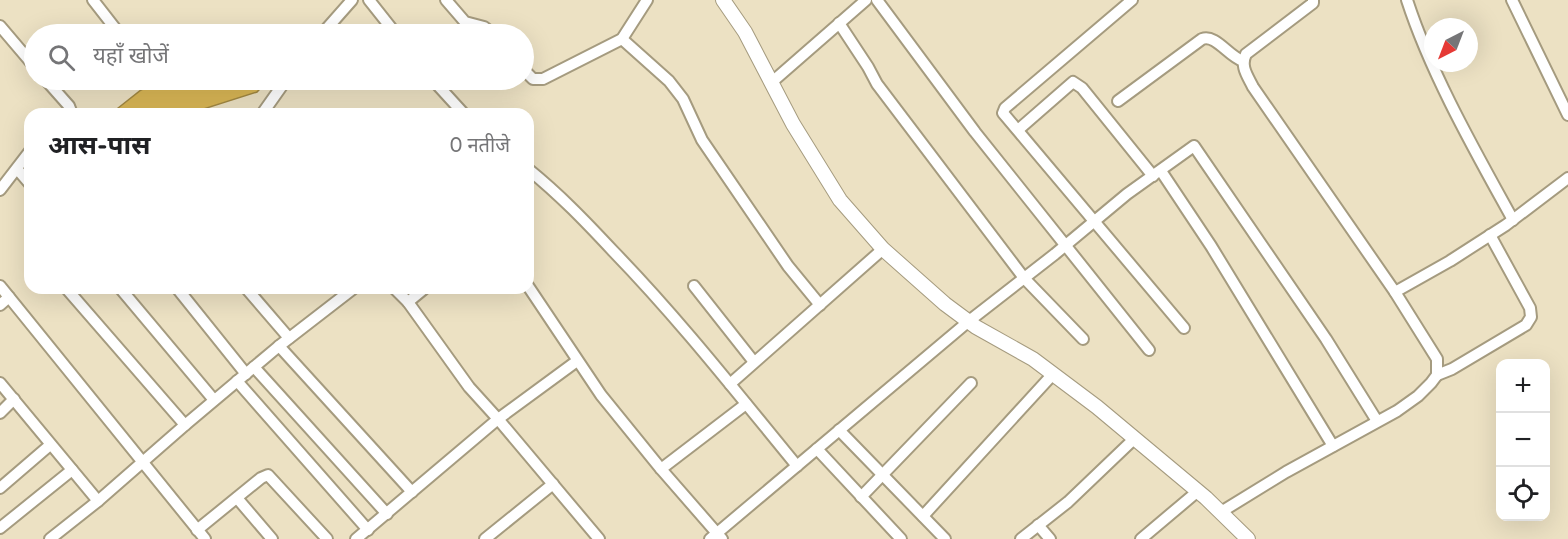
<!DOCTYPE html>
<html lang="hi">
<head>
<meta charset="utf-8">
<style>
	:root { --surface:#fff; --page:#f6f6f6; --text:#202124; --muted:#757577; --line:#e0e0e0 }
	body { margin:0; font-family:"Varela Round","Noto Sans Devanagari",sans-serif; background:var(--page); color:var(--text) }
	.controls { position:absolute; right:18px; bottom:18px; display:grid; overflow:hidden; border-radius:12px; box-shadow:0 6px 24px #0002 }
	.controls button { width:54px; height:54px; display:grid; place-items:center; padding:0; border:0; border-bottom:2px solid var(--line); background:var(--surface); color:var(--text); font:30px sans-serif }
	.compass { position:absolute; left:1424px; top:18px; width:54px; height:54px; border-radius:50%; background:var(--surface); box-shadow:0 6px 24px #0002; rotate:222deg }
	.list { margin:0; padding:0; list-style:none }
	h2 { display:flex; justify-content:space-between; align-items:center; height:78px; margin:0; padding:0 24px; font-size:26px }
	h2 small { font-size:20px; font-weight:400; color:var(--muted) }
	.icon { flex:none; width:33px; height:33px; fill:none; stroke:currentColor; stroke-width:2; stroke-linecap:round; stroke-linejoin:round }
	.map { position:relative; flex:none; width:1568px; height:539px; overflow:hidden }
	.search { position:absolute; background:var(--surface); box-shadow:0 6px 24px #0002; left:24px; top:24px; width:510px; height:66px; display:flex; align-items:center; gap:15px; box-sizing:border-box; padding:0 21px; border-radius:33px; color:var(--muted); font-size:22px }
	.panel { position:absolute; background:var(--surface); box-shadow:0 6px 24px #0002; left:24px; top:108px; width:510px; height:186px; border-radius:18px }
	.map>svg:first-child { display:block }
	.water { fill:#d9b655; stroke:#a38942; stroke-width:1.5 }
	.lines { fill:none; stroke-linecap:round; stroke-linejoin:round }
	.minor-casing { stroke:#a59b7f; stroke-width:14 }
	.tertiary-casing { stroke:#a59b7f; stroke-width:16 }
	.minor { stroke:#fff; stroke-width:10 }
	.tertiary { stroke:#fff; stroke-width:14 }
</style>
</head>
<body>
<div class="map">
<svg width="1568" height="539" viewBox="0 0 1568 539">
	<rect width="100%" height="100%" fill="#ece1c3"/>
	<polygon class="water" points="160,80 268,80 257,92 197,111 196,114 113,114 113,112 141,90"/>
	<g class="lines">
		<defs>
			<g id="minor">
				<polyline points="93,0 118,32"/>
				<polyline points="369,0 396,34"/>
				<polyline points="446,0 465,22 484,27 493,34"/>
				<polyline points="877,0 975,132 1149,350"/>
				<polyline points="1132,0 1005,108 1003,113 1184,328"/>
				<path d="M1313,0V3L1246,54C1240,66 1247,75 1253,87L1395,292L1450,261L1506,225L1568,178"/>
				<path d="M1407,0C1431,74 1475,151 1513,220"/>
				<polyline points="1512,0 1568,115"/>
				<polyline points="839,23 868,67 877,84 1024,278 1083,339"/>
				<polyline points="0,26 34,66"/>
				<polyline points="322,34 352,0"/>
				<polyline points="622,39 669,81 683,99 702,140 788,266 820,305"/>
				<polyline points="524,70 533,79 543,79 622,39 647,0"/>
				<polyline points="46,80 69,106 72,114"/>
				<polyline points="433,80 464,114"/>
				<polyline points="772,82 866,0"/>
				<path d="M1118,101L1202,39C1216,34 1228,56 1243,61"/>
				<polyline points="262,114 286,80"/>
				<polyline points="1018,130 1073,82 1082,88 1153,176"/>
				<path d="M528,169C560,195 585,221 613,251C679,319 737,393 797,466"/>
				<polyline points="18,170 30,184"/>
				<polyline points="1161,171 1211,246 1333,446"/>
				<polyline points="0,190 30,151"/>
				<polyline points="0,286 205,539"/>
				<polyline points="528,286 601,395 661,469 722,539"/>
				<polyline points="694,286 754,362"/>
				<polyline points="66,288 185,425"/>
				<polyline points="120,288 214,400"/>
				<polyline points="177,288 246,374"/>
				<polyline points="246,288 289,338"/>
				<polyline points="394,288 408,302 469,387 498,419 599,539"/>
				<polyline points="408,302 425,288"/>
				<polyline points="0,305 9,297"/>
				<polyline points="279,346 412,492"/>
				<polyline points="254,367 387,514"/>
				<polyline points="1437,375 1452,369 1526,325 1531,317 1530,308 1490,235"/>
				<polyline points="237,381 368,530"/>
				<polyline points="0,383 98,501"/>
				<polyline points="730,384 883,249"/>
				<polyline points="0,413 14,399"/>
				<polyline points="839,430 945,539"/>
				<polyline points="817,449 901,539"/>
				<polyline points="661,469 746,404"/>
				<polyline points="0,488 50,445"/>
				<polyline points="861,497 971,383"/>
				<polyline points="237,498 272,539"/>
				<polyline points="1221,512 1286,472 1397,411 1418,396 1431,383 1437,375 1437,359 1395,292"/>
				<polyline points="923,516 1053,374"/>
				<polyline points="1038,525 1050,539"/>
				<polyline points="0,528 72,470"/>
				<polyline points="197,530 261,478 268,475 327,539"/>
				<polyline points="50,539 98,501 185,425 279,346 354,288"/>
				<polyline points="356,539 498,419 577,361"/>
				<polyline points="485,539 553,484"/>
				<polyline points="710,539 969,321 1055,254 1127,194 1194,146 1326,339 1377,421"/>
				<polyline points="1021,539 1068,502 1135,438"/>
				<polyline points="1141,539 1198,491"/>
			</g>
			<polyline id="tertiary" points="723,0 745,32 793,124 840,200 883,249 945,304 976,327 1033,359 1097,407 1206,498 1248,539"/>
		</defs>
		<use href="#minor" class="minor-casing"/>
		<use href="#tertiary" class="tertiary-casing"/>
		<use href="#minor" class="minor"/>
		<use href="#tertiary" class="tertiary"/>
	</g>
</svg>
<div class="controls">
<button>+</button>
<button>−</button>
<button><svg class="icon" aria-label="locate" viewBox="0 0 24 24"><circle cx="12" cy="12" r="6"/><path d="M12 2v4M12 18v4M2 12h4M18 12h4"/></svg></button>
</div>
<svg class="compass" viewBox="-18 -18 36 36"><path d="M0-13l5 13h-10z" fill="#e53935"/><path d="M0 13l5-13h-10z" fill="#757577"/></svg>
<div class="search"><svg class="icon" aria-label="search" viewBox="0 0 24 24"><circle cx="10" cy="10" r="6"/><path d="M15 15l6 6"/></svg>यहाँ खोजें</div>
<section class="panel">
<h2>आस-पास<small>0 नतीजे</small></h2>
<ul class="list">
</ul>
</section>
</div>
</body>
</html>
